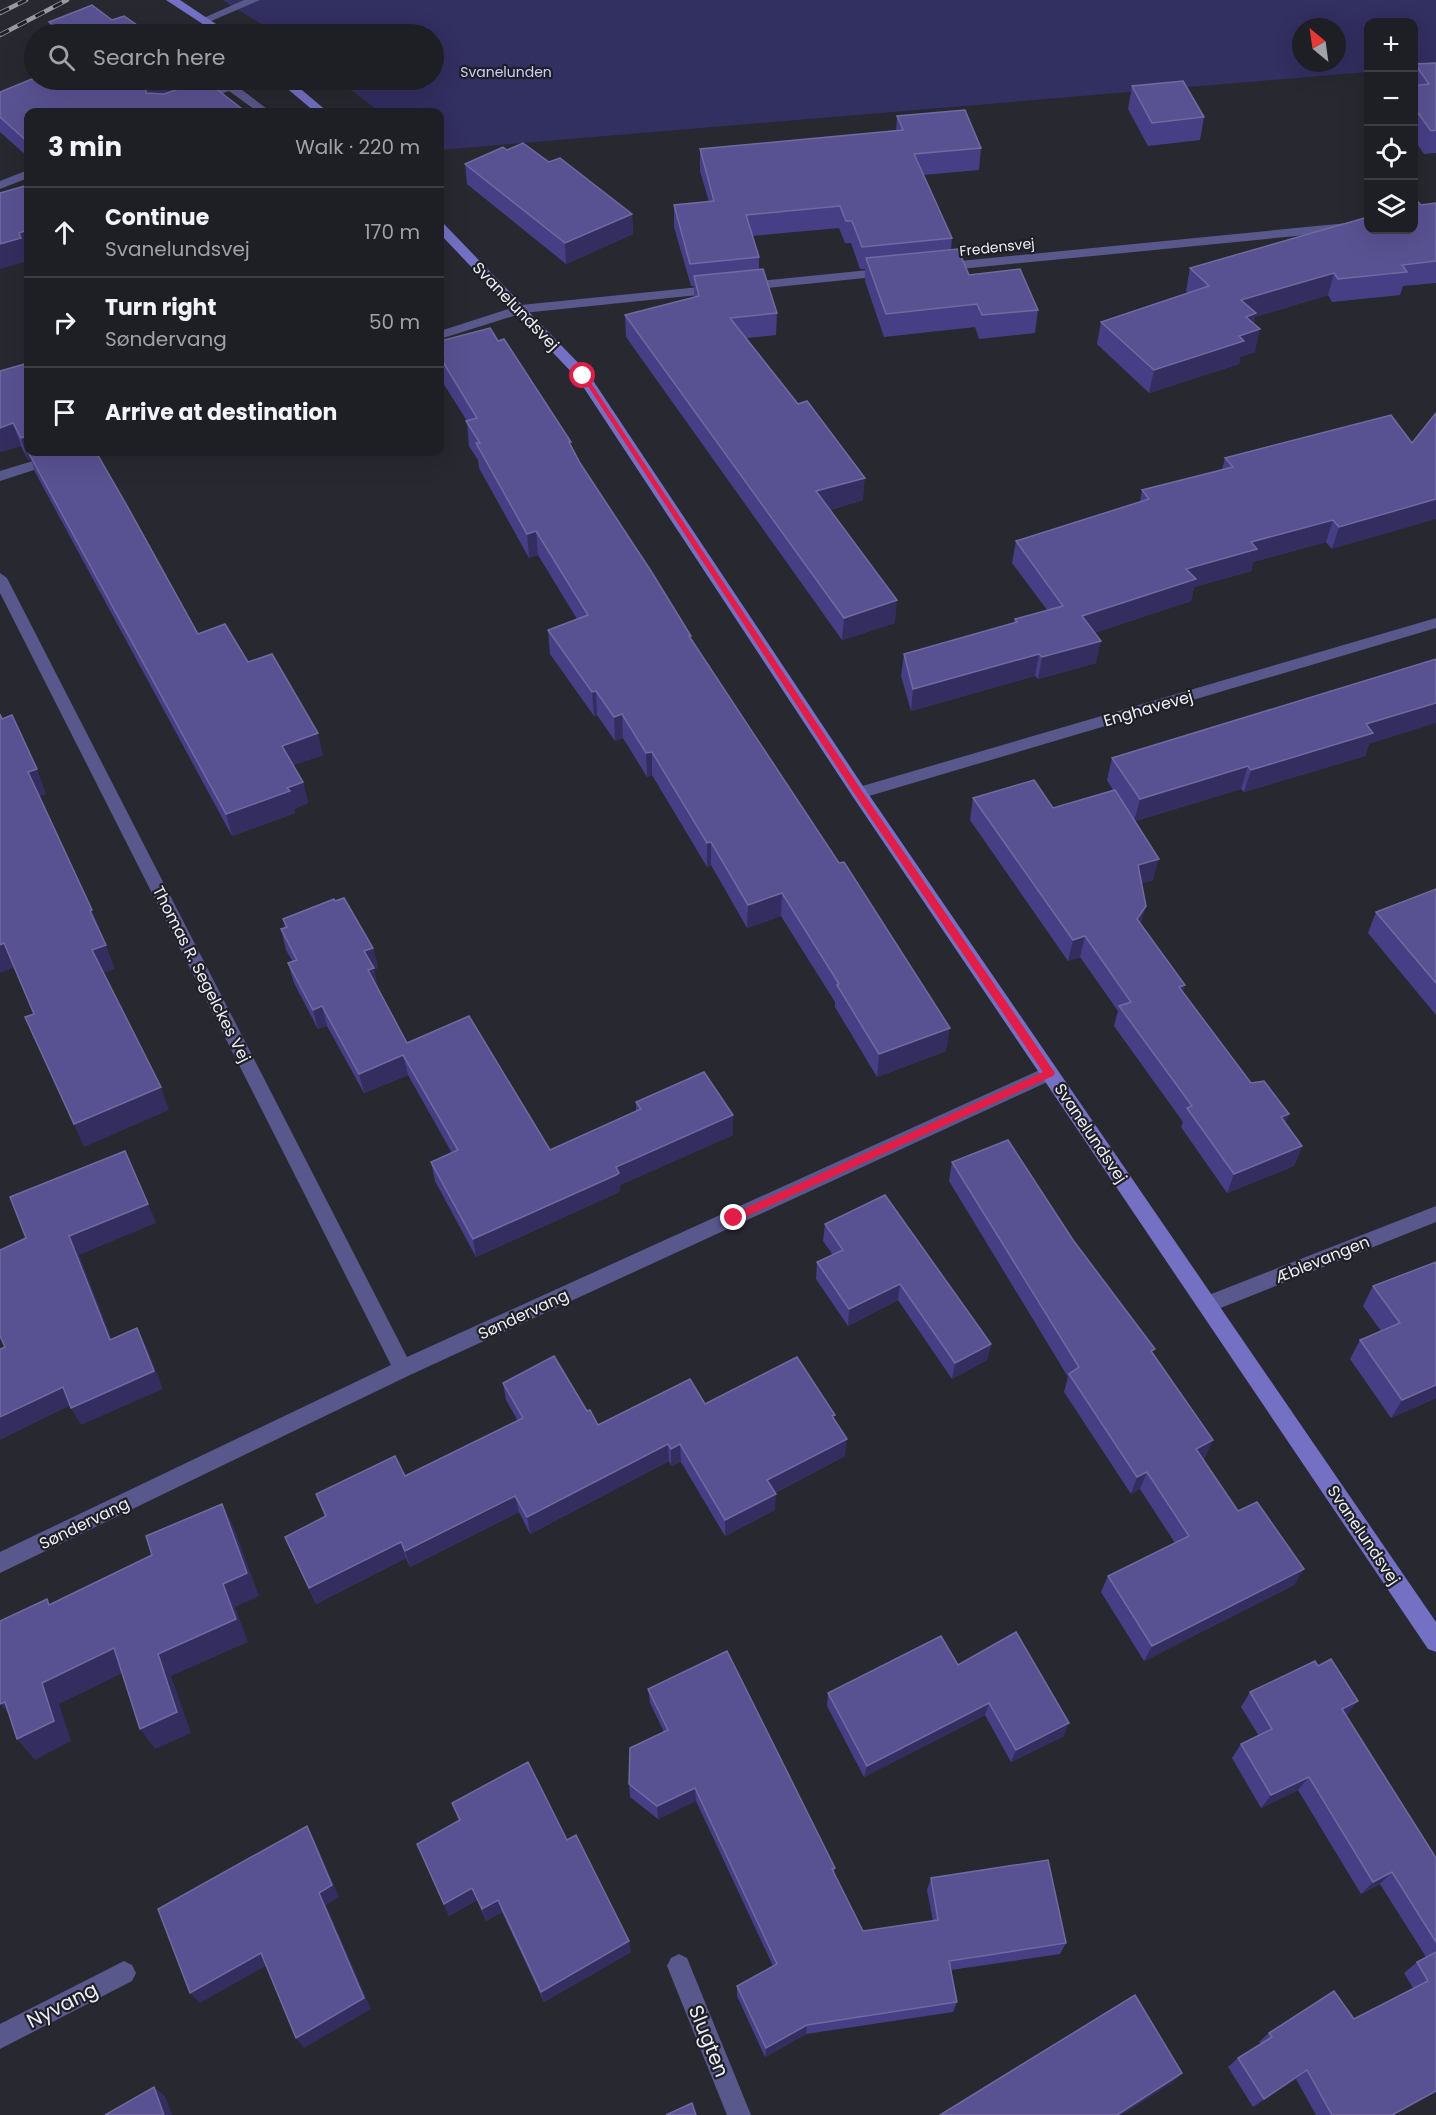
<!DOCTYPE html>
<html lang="en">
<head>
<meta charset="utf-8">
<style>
	:root { --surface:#1e1e25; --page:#2b2b32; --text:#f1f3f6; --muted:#a1a2a7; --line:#3c3c42 }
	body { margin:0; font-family:Poppins,sans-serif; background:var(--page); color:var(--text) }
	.controls { position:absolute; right:18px; top:18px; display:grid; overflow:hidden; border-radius:12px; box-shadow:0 6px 24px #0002 }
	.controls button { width:54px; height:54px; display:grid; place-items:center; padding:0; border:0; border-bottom:2px solid var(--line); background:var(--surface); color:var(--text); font:30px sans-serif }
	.compass { position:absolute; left:1292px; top:18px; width:54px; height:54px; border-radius:50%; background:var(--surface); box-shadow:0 6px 24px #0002; rotate:331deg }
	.stop { position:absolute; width:18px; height:18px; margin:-14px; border:4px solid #e11d48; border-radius:50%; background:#fff }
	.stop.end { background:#e11d48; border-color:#fff; box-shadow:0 2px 6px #0008 }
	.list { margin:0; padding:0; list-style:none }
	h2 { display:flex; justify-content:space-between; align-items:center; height:78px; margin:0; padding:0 24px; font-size:26px }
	h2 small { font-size:20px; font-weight:400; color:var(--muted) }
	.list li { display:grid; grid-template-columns:39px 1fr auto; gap:18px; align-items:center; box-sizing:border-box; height:90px; padding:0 24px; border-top:2px solid var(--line) }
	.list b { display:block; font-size:22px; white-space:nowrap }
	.list p { margin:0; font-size:20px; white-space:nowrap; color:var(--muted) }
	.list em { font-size:20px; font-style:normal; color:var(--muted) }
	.icon { flex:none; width:33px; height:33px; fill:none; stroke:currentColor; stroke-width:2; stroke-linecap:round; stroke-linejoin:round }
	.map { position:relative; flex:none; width:1436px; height:2115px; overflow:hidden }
	.search { position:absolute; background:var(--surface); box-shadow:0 6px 24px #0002; left:24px; top:24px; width:420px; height:66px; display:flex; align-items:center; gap:15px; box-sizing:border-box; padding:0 21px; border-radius:33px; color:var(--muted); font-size:22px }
	.panel { position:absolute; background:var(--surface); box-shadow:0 6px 24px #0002; left:24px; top:108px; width:420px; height:348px; border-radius:12px }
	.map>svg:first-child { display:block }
	.green { fill:#322f61; fill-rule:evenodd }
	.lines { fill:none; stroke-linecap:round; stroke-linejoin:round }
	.lane { fill:#59588c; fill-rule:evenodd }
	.street { fill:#59588c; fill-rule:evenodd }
	.secondary { fill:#7470c4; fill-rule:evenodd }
	.rail-casing { stroke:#9999a0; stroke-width:4.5 }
	.rail { stroke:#1f1f27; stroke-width:3; stroke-dasharray:10; stroke-linecap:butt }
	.wall { fill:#473f86 }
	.shaded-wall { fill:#332e5f }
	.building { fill:#595292; stroke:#706aa1; stroke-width:1.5 }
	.route { fill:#e11d48 }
	.labels { text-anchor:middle; stroke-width:4.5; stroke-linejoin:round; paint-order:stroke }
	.far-park-label { font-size:14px; fill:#cccefa; stroke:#1f1f27 }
	.far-street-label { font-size:14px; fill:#ededf3; stroke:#1f1f27 }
	.street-label { font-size:16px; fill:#ededf3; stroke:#1f1f27 }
	.near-street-label { font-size:20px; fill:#ededf3; stroke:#1f1f27 }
</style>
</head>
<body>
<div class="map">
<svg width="1436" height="2115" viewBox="0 0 1436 2115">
	<rect width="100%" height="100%" fill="#282831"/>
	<path class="green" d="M222,0H1436V66L1414,68V22H1368V72L440,150V112H380L338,80H434V34H278ZM1301,27H1337V63H1301Z"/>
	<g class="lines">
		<polygon class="lane" points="244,0 260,0 209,22 201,22 199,20"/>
		<g class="street">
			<polygon points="216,80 229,80 271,112 258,112 229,91 168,112 152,112 221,85"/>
			<polygon points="28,170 28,178 0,189 0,181"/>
			<polygon points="1368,221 1368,229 940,271 934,267 940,263"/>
			<polygon points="889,268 895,272 894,275 523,313 440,339 440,331 521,305"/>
			<polygon points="62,452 82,452 80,455 0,481 0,471"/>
			<polygon points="0,573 7,578 407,1357 1044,1068 1050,1066 1056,1068 1059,1073 1056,1078 410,1375 0,1573 0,1552 391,1365 0,593"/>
			<polygon points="1436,618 1436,628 859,799 853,797 851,793 853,789 859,787"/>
			<polygon points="1436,1206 1436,1222 1208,1313 1201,1310 1198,1304 1201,1298"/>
			<polygon points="679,1954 687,1958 751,2115 727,2115 667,1966 671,1958"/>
			<polygon points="124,1961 132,1965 136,1973 132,1981 0,2049 0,2024"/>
		</g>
		<g class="secondary">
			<polygon points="166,0 180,0 231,34 218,34"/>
			<polygon points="277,80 290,80 328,112 315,112"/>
			<polygon points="440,223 444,224 588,373 865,789 1436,1622 1436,1652 1428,1649 853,797 578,379 440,234"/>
		</g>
		<defs>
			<g id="rail">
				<polyline points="0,13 26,0"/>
				<polyline points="0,35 67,0"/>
			</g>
		</defs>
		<use href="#rail" class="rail-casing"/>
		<use href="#rail" class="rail"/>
	</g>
	<g class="wall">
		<polygon points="112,20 150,34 53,34 49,22"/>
		<polygon points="1436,63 1436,153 1424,154 1413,138 1413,70 1415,64"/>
		<polygon points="197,83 246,112 28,112 28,157 0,132 0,92"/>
		<polygon points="1132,86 1204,117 1200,140 1148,146 1128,109"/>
		<polygon points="897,116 981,148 979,170 923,175 952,238 951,250 969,275 1038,310 1035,333 979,339 975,327 884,337 865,281 865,269 860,269 851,243 845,243 839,228 752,236 759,257 759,269 777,313 776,335 747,338 863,500 830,510 895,623 842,640 626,337 625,315 694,297 694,286 691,286 674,227 674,205 709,202 700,171 700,149 896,131"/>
		<polygon points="507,150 549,162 632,214 633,234 566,264 467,184 465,164"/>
		<polygon points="1436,203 1436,283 1403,286 1400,295 1332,302 1328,295 1255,317 1254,323 1255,352 1240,357 1239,364 1149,393 1097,344 1101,322 1188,293 1186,291 1190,268 1421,205"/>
		<polygon points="440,341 498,341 572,448 580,463 691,639 946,1051 877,1077 835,1007 835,1002 781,916 747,928 711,865 707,867 652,775 647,777 623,738 615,741 597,715 594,716 550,654 548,630 577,619 538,555 529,558 479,468 478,460 469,446 467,421 440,378"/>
		<polygon points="0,371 28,452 198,634 248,662 323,755 293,765 303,782 308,803 294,809 295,813 232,836 35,472 31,459 28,460 21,446 0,452"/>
		<polygon points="1391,415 1332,549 1326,542 1253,562 1251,571 1194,587 1191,601 1094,633 1096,663 1038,679 1035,676 911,711 901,676 904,654 1014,623 1015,619 1047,610 1012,563 1016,541 1140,502 1142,490 1222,470 1225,458"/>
		<polygon points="1369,744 1365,756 1244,792 1241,789 1135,821 1153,880 1142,883 1141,924 1183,993 1251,1083 1289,1114 1285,1123 1302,1146 1294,1166 1227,1193 1181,1127 1183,1122 1114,1026 1118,1011 1080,957 1068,961 970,820 973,798 1053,808 1113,790 1107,780 1112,758"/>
		<polygon points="1436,889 1436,1015 1368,933 1376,912"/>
		<polygon points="283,919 373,948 378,968 374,969 377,988 407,1043 550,1150 636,1111 636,1102 733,1135 620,1185 620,1191 617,1193 476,1257 435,1181 431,1162 452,1153 408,1075 364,1093 327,1026 318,1029 294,983 288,963 293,962 286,950 281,929 285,928"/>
		<polygon points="952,1162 1073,1240 1153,1354 1205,1458 1203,1459 1238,1511 1294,1585 1144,1661 1101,1592 1108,1576 1175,1543 1140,1489 1131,1494 1064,1392 1068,1377 949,1181"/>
		<polygon points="825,1224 991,1344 987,1360 952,1379 898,1300 848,1326 816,1279 817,1262 833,1255 823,1241"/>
		<polygon points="1436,1262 1436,1398 1391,1418 1350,1359 1360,1340 1381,1331 1363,1306 1373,1286"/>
		<polygon points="503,1383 587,1411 598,1425 705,1404 834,1419 845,1456 775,1493 775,1510 725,1536 681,1462 671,1466 669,1461 530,1534 519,1512 410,1567 406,1558 316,1604 285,1537 325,1517 316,1494 405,1476 518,1421 506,1400"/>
		<polygon points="958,1665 1064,1736 1011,1762 985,1715 864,1777 827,1706 828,1693"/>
		<polygon points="648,1689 835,1868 834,1873 863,1931 933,1921 927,1890 931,1878 1066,1943 1060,1954 951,1970 957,2002 953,2012 806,2034 765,2057 737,1996 737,1986 773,1966 696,1801 658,1819 630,1797 629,1784 664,1732 650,1703"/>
		<polygon points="1250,1692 1346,1716 1436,1858 1436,2092 1394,2115 1316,2115 1296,2079 1253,2107 1228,2067 1238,2058 1261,2044 1259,2042 1269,2033 1354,2019 1413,1988 1404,1973 1417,1962 1426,1957 1380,1884 1361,1894 1298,1790 1261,1808 1232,1758 1241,1744 1259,1736 1241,1707"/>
		<polygon points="452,1803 567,1840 631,1952 544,2002 502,1912 486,1921 477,1900 449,1916 417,1844 459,1821"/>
	</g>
	<g class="shaded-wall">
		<polygon points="172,80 196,80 199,91 151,110 146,93 146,89"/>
		<polygon points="632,214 633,234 566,264 565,243"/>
		<polygon points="28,230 28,255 27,256 28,261 0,269 0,244 19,233"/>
		<polygon points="441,268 444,289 440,291 440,269"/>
		<polygon points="1334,273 1328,295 1255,317 1252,332 1260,329 1255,352 1240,357 1239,364 1149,393 1154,370 1241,300"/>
		<polygon points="13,423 21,446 0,452 0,428"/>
		<polygon points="28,435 28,452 27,450 31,459 28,460 21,438"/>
		<polygon points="865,478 863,500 815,514 816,491"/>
		<polygon points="1436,499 1436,519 1332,549 1339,527"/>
		<polygon points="1333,520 1326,542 1253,562 1251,571 1194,587 1191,601 1078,638 1082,616 1186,569 1251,542"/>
		<polygon points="536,531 538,555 529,558 527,534"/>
		<polygon points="897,600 895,623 842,640 844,618"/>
		<polygon points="1101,641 1096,663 1038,679 1042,657"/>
		<polygon points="1039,654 1035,676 911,711 913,689"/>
		<polygon points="596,691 597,715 594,716 592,692"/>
		<polygon points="1436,703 1436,723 1369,744 1365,756 1244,792 1251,770 1366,724"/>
		<polygon points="622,714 623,738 615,741 614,717"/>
		<polygon points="318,733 323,755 287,767 282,746"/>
		<polygon points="652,752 652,775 647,777 646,753"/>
		<polygon points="1248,766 1241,789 1134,821 1140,799"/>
		<polygon points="37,769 46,794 37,797 28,772"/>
		<polygon points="303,782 308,803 294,809 295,813 232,836 226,814"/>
		<polygon points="711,842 711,865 707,867 707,843"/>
		<polygon points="1159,859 1153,880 1133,886 1138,865"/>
		<polygon points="782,893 781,916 747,928 748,905"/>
		<polygon points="1146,906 1140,927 1137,919"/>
		<polygon points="92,910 102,934 99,935 90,911"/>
		<polygon points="1085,936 1080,957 1068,961 1073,940"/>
		<polygon points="4,943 15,967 0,973 0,945"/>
		<polygon points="106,945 115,969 101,974 92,950"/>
		<polygon points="373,948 378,968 374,969 378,988 372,990 364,951"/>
		<polygon points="1185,985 1179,1005 1179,987"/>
		<polygon points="322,1006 327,1026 318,1029 313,1010"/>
		<polygon points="950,1028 946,1051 877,1077 879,1054"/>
		<polygon points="403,1055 408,1075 364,1093 359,1074"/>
		<polygon points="161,1087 169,1110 84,1147 74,1124"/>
		<polygon points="1289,1114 1281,1133 1281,1117"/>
		<polygon points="733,1115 733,1135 620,1185 620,1191 617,1193 476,1257 473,1239 616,1167"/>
		<polygon points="1302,1146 1294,1166 1227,1193 1234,1174"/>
		<polygon points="148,1204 156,1223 79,1255 119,1358 110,1340 69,1236"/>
		<polygon points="900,1284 898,1300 848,1326 849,1309"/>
		<polygon points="137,1328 146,1346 163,1389 81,1425 71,1408"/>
		<polygon points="991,1344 987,1360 952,1379 955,1363"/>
		<polygon points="1436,1385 1436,1398 1391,1418 1402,1400"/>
		<polygon points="63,1387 73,1404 0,1440 0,1417"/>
		<polygon points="847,1439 845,1456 767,1497 767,1480"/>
		<polygon points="1213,1440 1205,1458 1188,1466 1196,1449"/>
		<polygon points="668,1444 669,1461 530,1534 527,1517"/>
		<polygon points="680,1444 681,1462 671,1466 671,1449"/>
		<polygon points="1147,1472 1140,1489 1131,1494 1137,1477"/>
		<polygon points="776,1494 775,1510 725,1536 725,1520"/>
		<polygon points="515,1496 519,1512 410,1567 405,1551"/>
		<polygon points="222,1504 234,1528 259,1596 235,1607 248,1642 171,1676 191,1733 155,1749 140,1729 158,1654 223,1584"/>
		<polygon points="401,1542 406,1558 316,1604 309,1588"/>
		<polygon points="1304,1569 1294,1585 1144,1661 1152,1646"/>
		<polygon points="114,1648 129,1670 59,1704 71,1741 35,1760 17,1739 42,1683"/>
		<polygon points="1358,1701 1347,1715 1332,1724 1342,1709"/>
		<polygon points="5,1702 18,1725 0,1704"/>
		<polygon points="989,1703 985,1715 864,1777 867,1766"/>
		<polygon points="1069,1723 1064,1736 1011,1762 1016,1750"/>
		<polygon points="1309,1777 1298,1790 1261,1808 1271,1795"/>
		<polygon points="695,1788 696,1801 658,1819 657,1806"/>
		<polygon points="307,1826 314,1839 339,1897 326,1905 371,2009 304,2048 296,2038 319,1893"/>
		<polygon points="1392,1872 1380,1884 1361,1894 1373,1882"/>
		<polygon points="472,1888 477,1900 449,1916 444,1904"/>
		<polygon points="498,1900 502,1912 486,1921 482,1909"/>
		<polygon points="629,1941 631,1952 544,2002 541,1992"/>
		<polygon points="261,1953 269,1964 200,2003 190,1993"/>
		<polygon points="807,2025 806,2034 765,2057 766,2048"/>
		<polygon points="1307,2070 1296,2079 1253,2107 1264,2099"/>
		<polygon points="1182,2073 1173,2082 1122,2115 1117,2115"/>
		<polygon points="154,2087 165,2096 172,2115 164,2115"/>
		<polygon points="1436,2091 1436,2092 1394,2115 1392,2115"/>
	</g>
	<g class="building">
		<polygon points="92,5 112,20 124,16 150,34 66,34 49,22"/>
		<polygon points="1436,63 1436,130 1431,131 1413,106 1413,86 1429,84 1415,64"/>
		<polygon points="34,78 34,80 172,80 146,89 146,93 164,94 205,80 246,112 28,112 28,142 0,117 0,92"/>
		<polygon points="1183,81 1204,117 1152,123 1132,86"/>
		<polygon points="965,110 981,148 914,154 952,238 862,247 852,221 846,221 840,206 746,215 759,257 690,264 674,205 714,201 700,149 903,130 897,116"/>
		<polygon points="523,143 549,162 560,158 632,214 565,243 465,164 503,147 507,150"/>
		<polygon points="28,185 28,230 19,233 21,238 0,244 0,193"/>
		<polygon points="1418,202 1421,205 1436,203 1436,261 1402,265 1407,272 1338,279 1334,273 1241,300 1256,313 1246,317 1260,329 1239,336 1244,341 1154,370 1101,322 1209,286 1190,268 1368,217 1368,230 1413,230 1413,204"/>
		<polygon points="958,249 969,275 1020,269 1038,310 982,315 977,304 886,314 866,258"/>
		<polygon points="763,269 777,313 730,318 798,404 807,401 865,478 816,491 897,600 844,618 625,315 699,296 694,276"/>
		<polygon points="490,328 498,341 504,339 571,442 569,442 580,463 651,571 691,636 689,636 839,863 844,862 950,1028 879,1054 837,985 839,984 782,893 748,905 711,842 707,843 652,752 646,753 622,714 614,717 596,691 592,692 548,630 588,615 536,531 527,534 476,443 480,443 466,421 477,418 440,357 440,353 444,352 440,345 440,341"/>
		<polygon points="28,363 28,435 21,438 13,423 0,428 0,371"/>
		<polygon points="1436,413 1436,499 1339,527 1333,520 1251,542 1257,549 1186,569 1196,579 1082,616 1101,641 1042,657 1039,654 913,689 904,654 1017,622 1015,619 1063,606 1016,541 1149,499 1142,490 1233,467 1225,458 1391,415 1412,443"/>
		<polygon points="28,449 28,452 96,452 126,504 198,634 225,624 248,662 272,654 318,733 282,746 303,782 287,788 290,791 226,814 27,450"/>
		<polygon points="1436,659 1436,703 1366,724 1373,733 1251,770 1248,766 1140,799 1112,758"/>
		<polygon points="0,714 2,719 12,715 37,769 28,772 92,910 90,911 106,945 92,950 161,1087 74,1124 25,1017 34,1014 4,943 0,945"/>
		<polygon points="1034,780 1053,808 1115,790 1159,859 1138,865 1146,906 1137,919 1185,985 1179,987 1251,1083 1264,1081 1289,1114 1281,1117 1302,1146 1234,1174 1187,1108 1192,1106 1119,1006 1131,1002 1085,936 1073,940 973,798"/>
		<polygon points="1436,889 1436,983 1376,912"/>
		<polygon points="344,898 373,948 364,951 374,968 368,970 407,1043 469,1016 550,1150 641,1109 636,1102 704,1072 733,1115 616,1167 619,1173 616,1175 473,1239 431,1162 458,1150 403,1055 359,1074 322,1006 313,1010 288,963 297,960 281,929 287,927 283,919 334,899 335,901"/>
		<polygon points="1008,1140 1073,1240 1155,1349 1151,1351 1213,1440 1196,1449 1238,1511 1257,1502 1304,1569 1152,1646 1108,1576 1189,1536 1147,1472 1137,1477 1069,1374 1079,1367 952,1162"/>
		<polygon points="125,1151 148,1204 69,1236 110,1340 137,1328 154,1371 71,1408 63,1387 0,1417 0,1349 5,1347 0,1336 0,1250 26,1238 10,1197"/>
		<polygon points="885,1195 991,1344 955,1363 900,1284 849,1309 817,1262 843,1250 825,1224"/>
		<polygon points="1436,1262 1436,1385 1402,1400 1360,1340 1400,1323 1373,1286"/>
		<polygon points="554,1356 587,1411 590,1410 598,1425 690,1379 705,1404 797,1357 835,1415 832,1416 847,1439 767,1480 776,1494 725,1520 680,1444 671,1449 668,1444 527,1517 515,1496 405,1551 401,1542 309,1588 285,1537 326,1516 316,1494 395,1456 405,1476 523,1418 503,1383"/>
		<polygon points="222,1504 247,1573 223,1584 236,1619 158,1654 177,1712 140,1729 114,1648 42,1683 54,1721 17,1739 5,1702 0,1704 0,1621 47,1599 49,1605 152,1555 146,1536"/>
		<polygon points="1016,1632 1069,1723 1016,1750 989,1703 867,1766 828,1693 941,1636 958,1665"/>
		<polygon points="727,1651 835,1868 832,1869 863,1931 938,1920 931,1878 1048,1860 1066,1943 949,1961 957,2002 807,2025 766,2048 737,1986 777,1964 695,1788 657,1806 629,1784 630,1748 668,1730 648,1689"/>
		<polygon points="1331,1659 1358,1701 1342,1709 1436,1858 1436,1942 1392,1872 1373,1882 1309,1777 1271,1795 1241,1744 1272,1729 1250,1692 1315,1661 1318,1666"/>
		<polygon points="528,1762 567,1840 576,1835 629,1941 541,1992 498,1900 482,1909 472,1888 444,1904 417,1844 460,1820 452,1803"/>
		<polygon points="307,1826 332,1885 319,1893 364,1998 296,2038 261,1953 190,1993 158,1909"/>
		<polygon points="1436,1952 1436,2091 1392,2115 1332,2115 1307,2070 1264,2099 1238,2058 1272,2037 1269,2033 1334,1991 1354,2019 1428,1981 1417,1962"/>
		<polygon points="1135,1995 1182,2073 1117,2115 940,2115"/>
		<polygon points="154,2087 164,2115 105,2115"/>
		<polygon points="692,2103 696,2115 666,2115"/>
	</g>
	<polygon class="route" points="580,374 585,374 862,791 1055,1073 1053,1076 734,1222 730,1221 730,1215 1043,1072 856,796"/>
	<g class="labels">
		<g class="far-park-label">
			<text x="506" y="77">Svanelunden</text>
		</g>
		<g class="far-street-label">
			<text transform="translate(997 247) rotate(-6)" y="5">Fredensvej</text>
		</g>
		<g class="street-label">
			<text transform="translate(516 306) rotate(46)" y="6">Svanelundsvej</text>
			<text transform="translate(1148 708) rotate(-16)" y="6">Enghavevej</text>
			<text transform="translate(202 974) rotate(63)" y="6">Thomas R. Segelckes Vej</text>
			<text transform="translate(1091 1133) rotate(56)" y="6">Svanelundsvej</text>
			<text transform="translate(1322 1259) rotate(-22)" y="6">Æblevangen</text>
			<text transform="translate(523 1314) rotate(-25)" y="6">Søndervang</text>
			<text transform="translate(84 1523) rotate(-26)" y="6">Søndervang</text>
			<text transform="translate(1364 1535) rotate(56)" y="6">Svanelundsvej</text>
		</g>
		<g class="near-street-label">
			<text transform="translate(62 2005) rotate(-27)" y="7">Nyvang</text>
			<text transform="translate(709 2041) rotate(68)" y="7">Slugten</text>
		</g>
	</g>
</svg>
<div class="controls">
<button>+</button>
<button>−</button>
<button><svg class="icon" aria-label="locate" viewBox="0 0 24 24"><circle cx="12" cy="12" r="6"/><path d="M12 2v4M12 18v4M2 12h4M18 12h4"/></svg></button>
<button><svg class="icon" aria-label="layers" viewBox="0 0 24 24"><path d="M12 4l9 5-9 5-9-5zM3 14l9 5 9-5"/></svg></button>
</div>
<svg class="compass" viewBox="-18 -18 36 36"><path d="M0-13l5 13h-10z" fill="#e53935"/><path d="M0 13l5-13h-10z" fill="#a1a2a7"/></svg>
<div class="stop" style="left:583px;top:376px"></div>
<div class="stop end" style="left:734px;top:1218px"></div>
<div class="search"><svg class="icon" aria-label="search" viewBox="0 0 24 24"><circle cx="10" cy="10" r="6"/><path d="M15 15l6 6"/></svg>Search here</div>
<section class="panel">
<h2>3 min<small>Walk · 220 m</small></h2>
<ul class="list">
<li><svg class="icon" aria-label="ahead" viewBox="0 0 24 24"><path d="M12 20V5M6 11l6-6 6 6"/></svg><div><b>Continue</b><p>Svanelundsvej</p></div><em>170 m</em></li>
<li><svg class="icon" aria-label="right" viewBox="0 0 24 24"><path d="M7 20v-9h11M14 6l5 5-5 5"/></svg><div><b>Turn right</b><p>Søndervang</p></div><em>50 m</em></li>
<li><svg class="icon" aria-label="arrive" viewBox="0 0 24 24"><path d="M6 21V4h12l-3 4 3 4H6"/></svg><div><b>Arrive at destination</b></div></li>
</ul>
</section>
</div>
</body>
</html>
